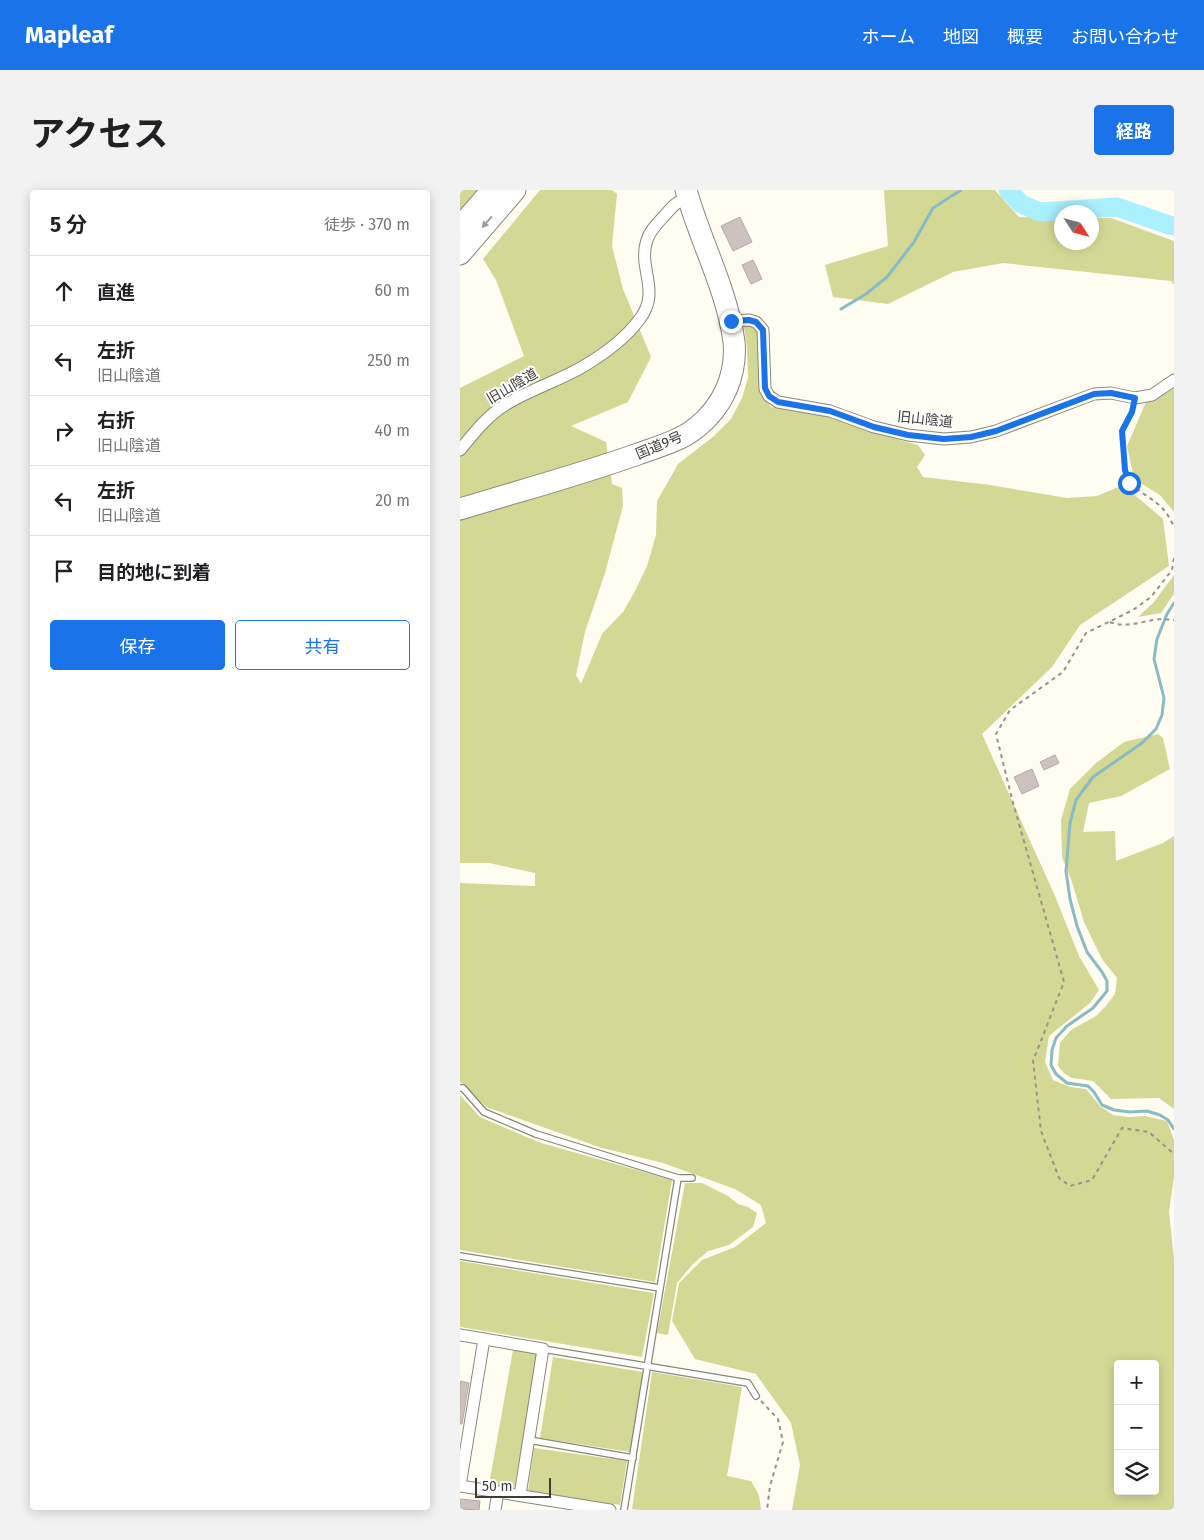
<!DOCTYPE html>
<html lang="ja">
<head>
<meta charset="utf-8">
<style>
	:root { --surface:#fff; --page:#f2f2f2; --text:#202124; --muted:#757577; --line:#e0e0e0; --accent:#1a73e8 }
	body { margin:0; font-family:"Fira Sans","Noto Sans JP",sans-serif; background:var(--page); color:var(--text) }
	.controls { position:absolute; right:15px; bottom:15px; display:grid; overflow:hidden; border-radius:5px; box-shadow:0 2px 12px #0003 }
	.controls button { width:45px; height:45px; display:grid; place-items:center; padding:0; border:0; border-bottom:1px solid var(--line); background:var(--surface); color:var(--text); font:25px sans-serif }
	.compass { position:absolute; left:594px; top:15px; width:45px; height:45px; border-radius:50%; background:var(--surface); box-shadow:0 2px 12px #0003; rotate:126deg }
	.scale { position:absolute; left:15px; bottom:12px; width:76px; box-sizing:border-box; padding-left:5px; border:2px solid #3e3c38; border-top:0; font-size:14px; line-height:18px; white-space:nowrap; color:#3e3c38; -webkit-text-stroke:4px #fff; paint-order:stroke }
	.stop { position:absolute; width:15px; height:15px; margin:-11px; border:4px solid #1a73e8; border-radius:50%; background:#fff }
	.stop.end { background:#1a73e8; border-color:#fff; box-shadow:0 1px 5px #0008 }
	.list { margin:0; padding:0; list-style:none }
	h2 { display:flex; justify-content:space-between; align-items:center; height:65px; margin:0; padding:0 20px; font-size:21px }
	h2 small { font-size:16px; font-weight:400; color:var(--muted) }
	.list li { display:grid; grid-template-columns:32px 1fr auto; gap:15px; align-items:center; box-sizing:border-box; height:70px; padding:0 20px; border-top:1px solid var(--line) }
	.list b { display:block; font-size:19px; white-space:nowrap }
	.list p { margin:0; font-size:16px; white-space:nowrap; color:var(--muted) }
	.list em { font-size:16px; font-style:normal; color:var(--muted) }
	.actions { display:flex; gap:10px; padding:15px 20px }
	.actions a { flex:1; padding:11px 0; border:1px solid var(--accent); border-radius:5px; text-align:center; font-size:18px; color:var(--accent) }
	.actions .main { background:var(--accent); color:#fff }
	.icon { flex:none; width:28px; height:28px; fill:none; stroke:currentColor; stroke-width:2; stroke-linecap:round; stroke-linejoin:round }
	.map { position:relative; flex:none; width:714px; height:1320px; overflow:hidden; border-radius:5px }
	header { display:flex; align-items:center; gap:30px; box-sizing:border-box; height:70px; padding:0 25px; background:var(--accent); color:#fff }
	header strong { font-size:24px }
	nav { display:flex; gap:28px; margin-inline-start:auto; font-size:18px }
	.intro { display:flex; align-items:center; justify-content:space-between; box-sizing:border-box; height:120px; padding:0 30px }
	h1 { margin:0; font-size:35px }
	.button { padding:12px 22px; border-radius:5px; background:var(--accent); color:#fff; font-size:18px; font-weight:700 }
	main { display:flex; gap:30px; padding:0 30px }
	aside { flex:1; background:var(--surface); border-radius:5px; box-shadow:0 2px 12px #0003 }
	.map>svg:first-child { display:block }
	.green { fill:#d3d894; fill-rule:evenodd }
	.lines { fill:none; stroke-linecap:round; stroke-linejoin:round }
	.stream { stroke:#8abac3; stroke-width:3 }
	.river { stroke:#aaf0ff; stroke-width:19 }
	.building { fill:#cec2bf; stroke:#b4a8a5 }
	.lane-casing { stroke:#89867c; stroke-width:8 }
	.street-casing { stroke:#89867c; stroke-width:13 }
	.highway-casing { stroke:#89867c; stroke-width:23 }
	.path { stroke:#96938c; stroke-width:2; stroke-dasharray:4 4; stroke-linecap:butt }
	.lane { stroke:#fff; stroke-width:5.5 }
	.street { stroke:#fff; stroke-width:11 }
	.highway { stroke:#fff; stroke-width:21 }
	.oneway { fill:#9e9e9c }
	.route { stroke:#1a73e8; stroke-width:6 }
	.labels { text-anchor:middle; stroke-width:4; stroke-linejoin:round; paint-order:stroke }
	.street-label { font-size:14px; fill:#3e3c38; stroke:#fff }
</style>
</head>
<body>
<header>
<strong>Mapleaf</strong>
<nav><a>ホーム</a><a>地図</a><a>概要</a><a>お問い合わせ</a></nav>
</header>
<div class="intro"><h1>アクセス</h1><a class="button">経路</a></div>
<main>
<aside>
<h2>5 分<small>徒歩 · 370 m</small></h2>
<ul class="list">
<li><svg class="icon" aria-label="ahead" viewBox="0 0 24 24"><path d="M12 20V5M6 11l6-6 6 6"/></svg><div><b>直進</b></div><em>60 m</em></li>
<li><svg class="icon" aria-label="left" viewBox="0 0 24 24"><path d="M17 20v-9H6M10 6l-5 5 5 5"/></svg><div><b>左折</b><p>旧山陰道</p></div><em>250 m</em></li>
<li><svg class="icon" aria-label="right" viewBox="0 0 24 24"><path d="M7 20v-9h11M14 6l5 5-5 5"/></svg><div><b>右折</b><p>旧山陰道</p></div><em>40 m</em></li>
<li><svg class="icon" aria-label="left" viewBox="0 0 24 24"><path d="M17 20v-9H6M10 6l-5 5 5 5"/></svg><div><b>左折</b><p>旧山陰道</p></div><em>20 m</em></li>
<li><svg class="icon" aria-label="arrive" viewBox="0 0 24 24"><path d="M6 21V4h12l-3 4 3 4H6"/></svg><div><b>目的地に到着</b></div></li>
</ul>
<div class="actions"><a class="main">保存</a><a>共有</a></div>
</aside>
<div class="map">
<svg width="714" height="1320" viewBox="0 0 714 1320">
	<rect width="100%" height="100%" fill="#fffcf1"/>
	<g class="green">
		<polygon points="0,0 30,0 0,27"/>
		<path d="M80,0H152L157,4L152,56L163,99L191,167L168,212L111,236L146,252L152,294L162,298L163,316L145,383L125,442L116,485L121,494L142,444L163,422L174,403L187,376L196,345L197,311L218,274L254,246L271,229L282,208L288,188L287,159L284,136L290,133L296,137L300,154L302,202L305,210L311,217L340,220L379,230L411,242L458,255L465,265L457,277L463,287L530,295L607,308L637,306L663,295L703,329L709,376L620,435L592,477L522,544L595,706L619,766L639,800L630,813L589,846L585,872L593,890L610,897L626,899L641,917L653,925L669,927L685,926L707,931L714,950V987L709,1022L714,1069V1320H332L340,1275L331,1233L296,1184L235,1169L212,1131L219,1093L242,1070L275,1057L306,1033L301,1015L275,999L203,973L142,958L26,917L0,892V693L75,696V683L29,673H0V198L64,166L36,90L23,69ZM658,1174H695V1301H658Z"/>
		<polygon points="424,0 535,0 559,27 601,28 602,52 632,52 632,28 651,28 714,51 714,95 711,91 543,73 493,82 428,114 373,107 365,75 428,56"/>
		<polygon points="714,192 714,322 700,305 674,289 667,256 686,212 711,196"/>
		<polygon points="714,385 714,404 701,423 678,427 694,412"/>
		<polygon points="698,544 703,548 710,579 661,606 629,613 623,642 655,641 656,671 703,653 714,646 714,919 699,908 651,909 633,891 612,888 604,883 598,876 600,853 611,840 636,826 645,817 655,804 657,788 642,769 624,732 611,689 602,667 601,630 610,599 636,573 664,552"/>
		<polygon points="0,905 20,927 78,952 212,990 195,1092 0,1060"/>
		<polygon points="225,993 242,993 268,1006 278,1014 288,1017 297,1023 293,1037 269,1055 248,1061 233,1074 217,1093 208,1145 197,1143"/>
		<polygon points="0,1071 194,1103 182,1167 0,1137"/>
		<polygon points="53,1160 78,1164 54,1299 29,1295"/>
		<polygon points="93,1167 183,1182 170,1262 80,1248"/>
		<polygon points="192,1182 282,1197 267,1286 291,1291 299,1305 301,1320 181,1320 172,1319"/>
		<polygon points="74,1258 167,1271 160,1315 68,1301"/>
	</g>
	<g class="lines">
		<g class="stream">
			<polyline points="381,119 406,104 427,87 454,52 473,18 501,0"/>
			<polyline points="714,413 707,424 697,449 694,469 704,508 702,525 696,539 682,553 633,587 616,610 610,633 606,681 610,709 617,736 627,762 642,782 647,791 647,801 633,818 607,836 596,848 592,860 591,875 596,884 607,893 628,896 634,902 642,915 654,920 670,922 687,921 700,925 708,930 714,939"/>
		</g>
		<polyline class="river" points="548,0 561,14 580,22 657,17 709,35 714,36"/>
	</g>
	<g class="building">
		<polygon points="280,27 292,52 273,61 261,36"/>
		<polygon points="293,70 302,89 291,94 282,75"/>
		<polygon points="595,565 599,573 584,580 580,572"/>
		<polygon points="572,579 579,596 562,604 554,587"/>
		<polygon points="0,1191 9,1193 2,1234 0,1234"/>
		<polygon points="0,1309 20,1311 19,1320 0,1319"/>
	</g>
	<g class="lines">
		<defs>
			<g id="lane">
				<polyline points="0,898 3,898 24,922 76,944 218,988 232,988"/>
				<polyline points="0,1066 200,1098"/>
				<polyline points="83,1159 288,1193 296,1206"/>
				<polyline points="69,1250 173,1268"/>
				<polyline points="164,1320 218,988"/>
			</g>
			<g id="street">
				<polyline points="271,131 289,130 296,132 303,140 305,199 309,206 318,212 370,221 414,237 448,245 484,249 511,247 536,241 634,204 651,203 675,208 692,205 714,190"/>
				<path d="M0,260C14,243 27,226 45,215C70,199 99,191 124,176C144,164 165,149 179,130C202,101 177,78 187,50C190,40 198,33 205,25C212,17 217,11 228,7"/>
				<polyline points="0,1145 83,1159 60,1305"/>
				<polyline points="0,1296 150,1320"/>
				<polyline points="0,1296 24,1149"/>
				<polyline points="35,1320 38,1302"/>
			</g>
			<g id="highway">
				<polyline points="0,37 32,0"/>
				<polyline points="0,64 55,0"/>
				<path d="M0,319C59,301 119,285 178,264C197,257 220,251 236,238C263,217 277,185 274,152C267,99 240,51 226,0"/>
			</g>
		</defs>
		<use href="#lane" class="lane-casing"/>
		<use href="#street" class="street-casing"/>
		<use href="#highway" class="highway-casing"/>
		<g class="path">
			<path d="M673,217C671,226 663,234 662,242C661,252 664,288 671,294C690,311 703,311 714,337"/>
			<polyline points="714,368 712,380 691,407 673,420 626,443 603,482 550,520 536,544 552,609 604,792 573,871 581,941 599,988 610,996 632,990 662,938 689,942 714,964"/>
			<path d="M650,432C667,439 684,430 702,429C706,429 710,430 714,430"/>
			<polyline points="301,1211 318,1229 323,1252 310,1296 307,1320"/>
		</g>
		<use href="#lane" class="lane"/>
		<use href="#street" class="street"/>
		<use href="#highway" class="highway"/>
	</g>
	<defs><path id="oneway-solid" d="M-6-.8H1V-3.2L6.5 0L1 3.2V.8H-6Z" transform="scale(1.25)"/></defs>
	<use class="oneway" href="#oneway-solid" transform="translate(27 32) rotate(131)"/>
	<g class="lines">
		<polyline class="route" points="271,131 289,130 296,132 303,140 305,198 309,206 318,212 370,221 414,237 448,245 484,249 511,247 536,241 634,204 651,203 675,208 672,222 662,241 665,280 669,293"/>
	</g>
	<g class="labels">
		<g class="street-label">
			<text transform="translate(52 196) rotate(-30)" y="5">旧山陰道</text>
			<text transform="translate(465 229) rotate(6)" y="5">旧山陰道</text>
			<text transform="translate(199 255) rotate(-23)" y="5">国道9号</text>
		</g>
	</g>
</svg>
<div class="controls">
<button>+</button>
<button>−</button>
<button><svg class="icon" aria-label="layers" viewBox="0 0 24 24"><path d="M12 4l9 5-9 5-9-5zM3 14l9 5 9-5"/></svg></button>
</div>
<svg class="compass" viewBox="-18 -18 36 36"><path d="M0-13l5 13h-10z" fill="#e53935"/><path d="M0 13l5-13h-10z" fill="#757577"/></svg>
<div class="scale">50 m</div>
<div class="stop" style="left:669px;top:293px"></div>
<div class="stop end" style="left:271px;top:131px"></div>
</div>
</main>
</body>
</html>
